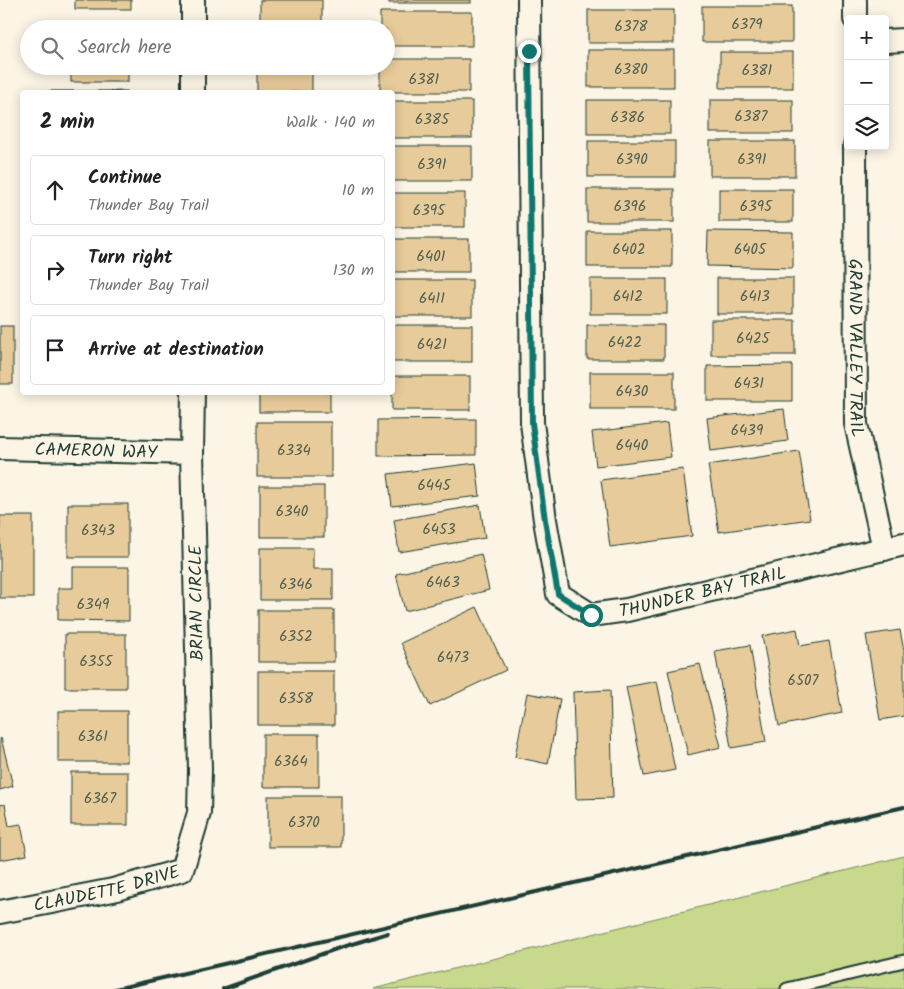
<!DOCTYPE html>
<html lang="en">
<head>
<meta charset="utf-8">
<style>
	:root { --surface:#fff; --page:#f6f6f6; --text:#202124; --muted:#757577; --line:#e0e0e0 }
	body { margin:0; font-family:Kalam,sans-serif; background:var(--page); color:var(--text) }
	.controls { position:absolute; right:15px; top:15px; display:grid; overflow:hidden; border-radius:5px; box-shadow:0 2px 12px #0003 }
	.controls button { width:45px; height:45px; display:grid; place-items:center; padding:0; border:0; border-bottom:1px solid var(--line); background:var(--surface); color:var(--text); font:25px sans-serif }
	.stop { position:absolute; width:15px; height:15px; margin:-11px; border:4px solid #0f766e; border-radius:50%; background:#fff }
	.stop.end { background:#0f766e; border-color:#fff; box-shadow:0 1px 5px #0008 }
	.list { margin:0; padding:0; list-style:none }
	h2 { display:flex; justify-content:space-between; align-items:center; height:65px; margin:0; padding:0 20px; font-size:21px }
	h2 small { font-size:16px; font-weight:400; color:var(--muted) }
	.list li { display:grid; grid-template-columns:32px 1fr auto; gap:15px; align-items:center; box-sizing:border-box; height:70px; margin:0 10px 10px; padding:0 10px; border:1px solid var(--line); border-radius:5px }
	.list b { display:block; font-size:19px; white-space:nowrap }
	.list p { margin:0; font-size:16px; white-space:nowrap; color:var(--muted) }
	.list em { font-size:16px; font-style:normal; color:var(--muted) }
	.icon { flex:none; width:28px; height:28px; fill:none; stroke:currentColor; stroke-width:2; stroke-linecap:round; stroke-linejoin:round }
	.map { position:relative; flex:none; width:904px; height:989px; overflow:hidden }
	.search { position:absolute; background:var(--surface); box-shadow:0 2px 12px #0003; left:20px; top:20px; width:375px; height:55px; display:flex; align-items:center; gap:12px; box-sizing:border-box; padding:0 18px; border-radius:28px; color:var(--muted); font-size:19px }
	.panel { position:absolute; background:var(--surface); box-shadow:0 2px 12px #0003; left:20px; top:90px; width:375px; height:305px; border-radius:5px }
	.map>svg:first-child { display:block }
	.green { fill:#c8d88c; stroke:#748a60 }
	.building { fill:#e7cb9b; stroke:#1f3d34 }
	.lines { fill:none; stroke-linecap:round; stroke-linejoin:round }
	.lane-casing { stroke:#1f3d34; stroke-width:15 }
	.street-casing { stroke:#1f3d34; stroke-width:26 }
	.lane { stroke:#fcf5e5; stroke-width:11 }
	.street { stroke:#fcf5e5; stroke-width:22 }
	.rail { stroke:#1f3d34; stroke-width:4 }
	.route { stroke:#0f766e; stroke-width:6 }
	.labels { text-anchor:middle; stroke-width:4; stroke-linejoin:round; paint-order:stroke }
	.number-label { font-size:15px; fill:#51604e }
	.street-label { font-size:18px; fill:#1f3d34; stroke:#fcf5e5 }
</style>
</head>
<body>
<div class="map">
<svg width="904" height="989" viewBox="0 0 904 989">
	<rect width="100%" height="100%" fill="#fcf5e5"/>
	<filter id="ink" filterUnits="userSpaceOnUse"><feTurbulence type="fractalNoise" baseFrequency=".02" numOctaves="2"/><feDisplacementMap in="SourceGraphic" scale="10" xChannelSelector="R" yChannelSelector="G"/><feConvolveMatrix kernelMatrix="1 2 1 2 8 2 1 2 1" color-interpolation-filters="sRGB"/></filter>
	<g filter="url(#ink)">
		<polygon class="green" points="904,856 904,989 373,989"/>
		<g class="building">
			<rect x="75" y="0" width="56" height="9"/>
			<rect x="260" y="0" width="62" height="29"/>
			<rect x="389" y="0" width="82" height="3"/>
			<rect x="702" y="6" width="90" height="36"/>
			<rect x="588" y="10" width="86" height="33"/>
			<polygon points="380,12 472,12 472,46 386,46 386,29 380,29"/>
			<rect x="588" y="50" width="86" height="37"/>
			<rect x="720" y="52" width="73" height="36"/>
			<polygon points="386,59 469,59 469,92 380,92 380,66 386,66"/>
			<rect x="71" y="66" width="57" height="16"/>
			<rect x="257" y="66" width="55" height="26"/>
			<rect x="48" y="91" width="79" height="1"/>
			<rect x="587" y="100" width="83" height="34"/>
			<rect x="710" y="100" width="83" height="33"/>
			<rect x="392" y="101" width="80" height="37"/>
			<rect x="588" y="141" width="87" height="36"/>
			<rect x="710" y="141" width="85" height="35"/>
			<rect x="392" y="146" width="80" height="35"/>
			<rect x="587" y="189" width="87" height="33"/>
			<rect x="719" y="189" width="74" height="33"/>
			<rect x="392" y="193" width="73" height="34"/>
			<rect x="587" y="231" width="85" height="36"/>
			<polygon points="708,231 793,232 793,268 707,266"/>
			<rect x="393" y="239" width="76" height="33"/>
			<rect x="717" y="278" width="76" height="36"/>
			<rect x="590" y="279" width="77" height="35"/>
			<rect x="392" y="280" width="80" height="36"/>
			<rect x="711" y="320" width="84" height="35"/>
			<rect x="392" y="325" width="80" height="37"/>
			<rect x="587" y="325" width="77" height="34"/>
			<rect x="0" y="326" width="13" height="58"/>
			<polygon points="792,365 792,401 707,401 707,366"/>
			<rect x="590" y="372" width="84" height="37"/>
			<rect x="392" y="376" width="78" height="34"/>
			<rect x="259" y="392" width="71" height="20"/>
			<polygon points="784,409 788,441 711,451 707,418"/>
			<polygon points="476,419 476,455 378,456 378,420"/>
			<rect x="257" y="422" width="74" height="55"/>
			<polygon points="667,423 671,457 596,466 592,432"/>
			<polygon points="799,451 810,519 719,532 708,465"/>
			<polygon points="476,463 480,496 392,506 388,474"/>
			<polygon points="683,469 692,536 610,547 601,480"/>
			<rect x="260" y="486" width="64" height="51"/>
			<rect x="68" y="504" width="60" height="53"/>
			<polygon points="480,505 485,538 399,552 394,520"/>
			<rect x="0" y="516" width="33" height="82"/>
			<polygon points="260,548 313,548 313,569 333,569 333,600 260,600"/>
			<polygon points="481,554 489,590 405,611 396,574"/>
			<polygon points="73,567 129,567 129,621 58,620 58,588 73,588"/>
			<polygon points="477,607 506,670 430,706 401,643"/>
			<rect x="258" y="610" width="76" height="52"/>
			<polygon points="797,629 800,646 829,641 842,713 779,726 762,636"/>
			<polygon points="900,630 904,651 904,716 880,720 866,635"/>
			<rect x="65" y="634" width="61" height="54"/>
			<polygon points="750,645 766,742 731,748 715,651"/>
			<polygon points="700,664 721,747 688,755 668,671"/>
			<rect x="258" y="671" width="76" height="54"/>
			<polygon points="657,681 675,770 644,776 626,687"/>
			<polygon points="610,690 613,798 576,799 573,692"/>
			<polygon points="527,693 560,699 548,764 515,757"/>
			<rect x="58" y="711" width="69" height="51"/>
			<rect x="263" y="734" width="56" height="53"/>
			<polygon points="1,738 13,786 0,790 0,739"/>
			<rect x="71" y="772" width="57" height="53"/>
			<rect x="268" y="796" width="73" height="51"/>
			<polygon points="5,804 9,826 21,824 27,855 0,860 0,805"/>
		</g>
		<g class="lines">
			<defs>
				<polyline id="lane" points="787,989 904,961"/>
				<g id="street">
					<path id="s1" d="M529,0L532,423L545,520L558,594L591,615L627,610L904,544"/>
					<polyline points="855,0 855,19"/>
					<polyline points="193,29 193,0"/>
					<polyline points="885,41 904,40"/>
					<polyline points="193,92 193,66"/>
					<path id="s2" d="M855,146L856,424L884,549"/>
					<path id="s3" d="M0,448L192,453"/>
					<path id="s4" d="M0,912L113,890L182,870L199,813L200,769L192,453L193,392"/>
				</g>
			</defs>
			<use href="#lane" class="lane-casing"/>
			<use href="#street" class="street-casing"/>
			<use href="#lane" class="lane"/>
			<use href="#street" class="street"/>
			<g class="rail">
				<polyline points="115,989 904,807"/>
				<polyline points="223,989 339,948 388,933"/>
			</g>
		</g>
	</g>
	<g class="lines" filter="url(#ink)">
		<polyline class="route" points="529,51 532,423 545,520 558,594 591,615"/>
	</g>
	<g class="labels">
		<g class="number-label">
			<text x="747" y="29">6379</text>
			<text x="631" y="31">6378</text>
			<text x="631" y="74">6380</text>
			<text x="757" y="75">6381</text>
			<text x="424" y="84">6381</text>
			<text x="751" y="121">6387</text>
			<text x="628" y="122">6386</text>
			<text x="432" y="124">6385</text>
			<text x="632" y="164">6390</text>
			<text x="752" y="164">6391</text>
			<text x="432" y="169">6391</text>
			<text x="630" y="211">6396</text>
			<text x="756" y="211">6395</text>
			<text x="429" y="215">6395</text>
			<text x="629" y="254">6402</text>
			<text x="750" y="254">6405</text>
			<text x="431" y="261">6401</text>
			<text x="628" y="301">6412</text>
			<text x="755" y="301">6413</text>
			<text x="432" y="303">6411</text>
			<text x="753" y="343">6425</text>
			<text x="625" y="347">6422</text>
			<text x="432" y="349">6421</text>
			<text x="749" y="388">6431</text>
			<text x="632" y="396">6430</text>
			<text x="747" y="435">6439</text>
			<text x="632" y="450">6440</text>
			<text x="294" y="455">6334</text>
			<text x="434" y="490">6445</text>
			<text x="292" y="516">6340</text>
			<text x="439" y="534">6453</text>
			<text x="98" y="535">6343</text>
			<text x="443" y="587">6463</text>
			<text x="296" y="589">6346</text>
			<text x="93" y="609">6349</text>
			<text x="296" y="641">6352</text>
			<text x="453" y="662">6473</text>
			<text x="96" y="666">6355</text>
			<text x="803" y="685">6507</text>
			<text x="296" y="703">6358</text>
			<text x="93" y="741">6361</text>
			<text x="291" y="766">6364</text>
			<text x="100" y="803">6367</text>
			<text x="304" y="827">6370</text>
		</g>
		<g class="street-label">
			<text dy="6" stroke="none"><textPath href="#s2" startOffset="202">GRAND VALLEY TRAIL</textPath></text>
			<text dy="6" stroke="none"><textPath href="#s3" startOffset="96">CAMERON WAY</textPath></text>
			<text dy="6" stroke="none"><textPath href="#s1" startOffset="749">THUNDER BAY TRAIL</textPath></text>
			<text transform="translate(196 603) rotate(-91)" y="6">BRIAN CIRCLE</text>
			<text dy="6" stroke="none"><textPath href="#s4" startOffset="109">CLAUDETTE DRIVE</textPath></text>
		</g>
	</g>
</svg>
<div class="controls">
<button>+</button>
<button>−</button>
<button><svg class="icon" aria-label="layers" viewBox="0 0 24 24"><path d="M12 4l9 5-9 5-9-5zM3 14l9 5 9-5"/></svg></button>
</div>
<div class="stop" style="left:591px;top:615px"></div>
<div class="stop end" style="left:529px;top:51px"></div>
<div class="search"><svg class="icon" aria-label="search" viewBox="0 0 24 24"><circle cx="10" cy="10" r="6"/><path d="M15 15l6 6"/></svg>Search here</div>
<section class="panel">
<h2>2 min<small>Walk · 140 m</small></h2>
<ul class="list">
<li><svg class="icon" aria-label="ahead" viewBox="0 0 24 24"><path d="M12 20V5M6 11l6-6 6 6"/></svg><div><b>Continue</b><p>Thunder Bay Trail</p></div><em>10 m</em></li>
<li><svg class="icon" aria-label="right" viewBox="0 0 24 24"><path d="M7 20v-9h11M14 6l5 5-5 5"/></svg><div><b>Turn right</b><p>Thunder Bay Trail</p></div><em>130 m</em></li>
<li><svg class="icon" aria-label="arrive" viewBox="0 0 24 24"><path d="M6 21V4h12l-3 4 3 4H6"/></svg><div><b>Arrive at destination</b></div></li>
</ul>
</section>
</div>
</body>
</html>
